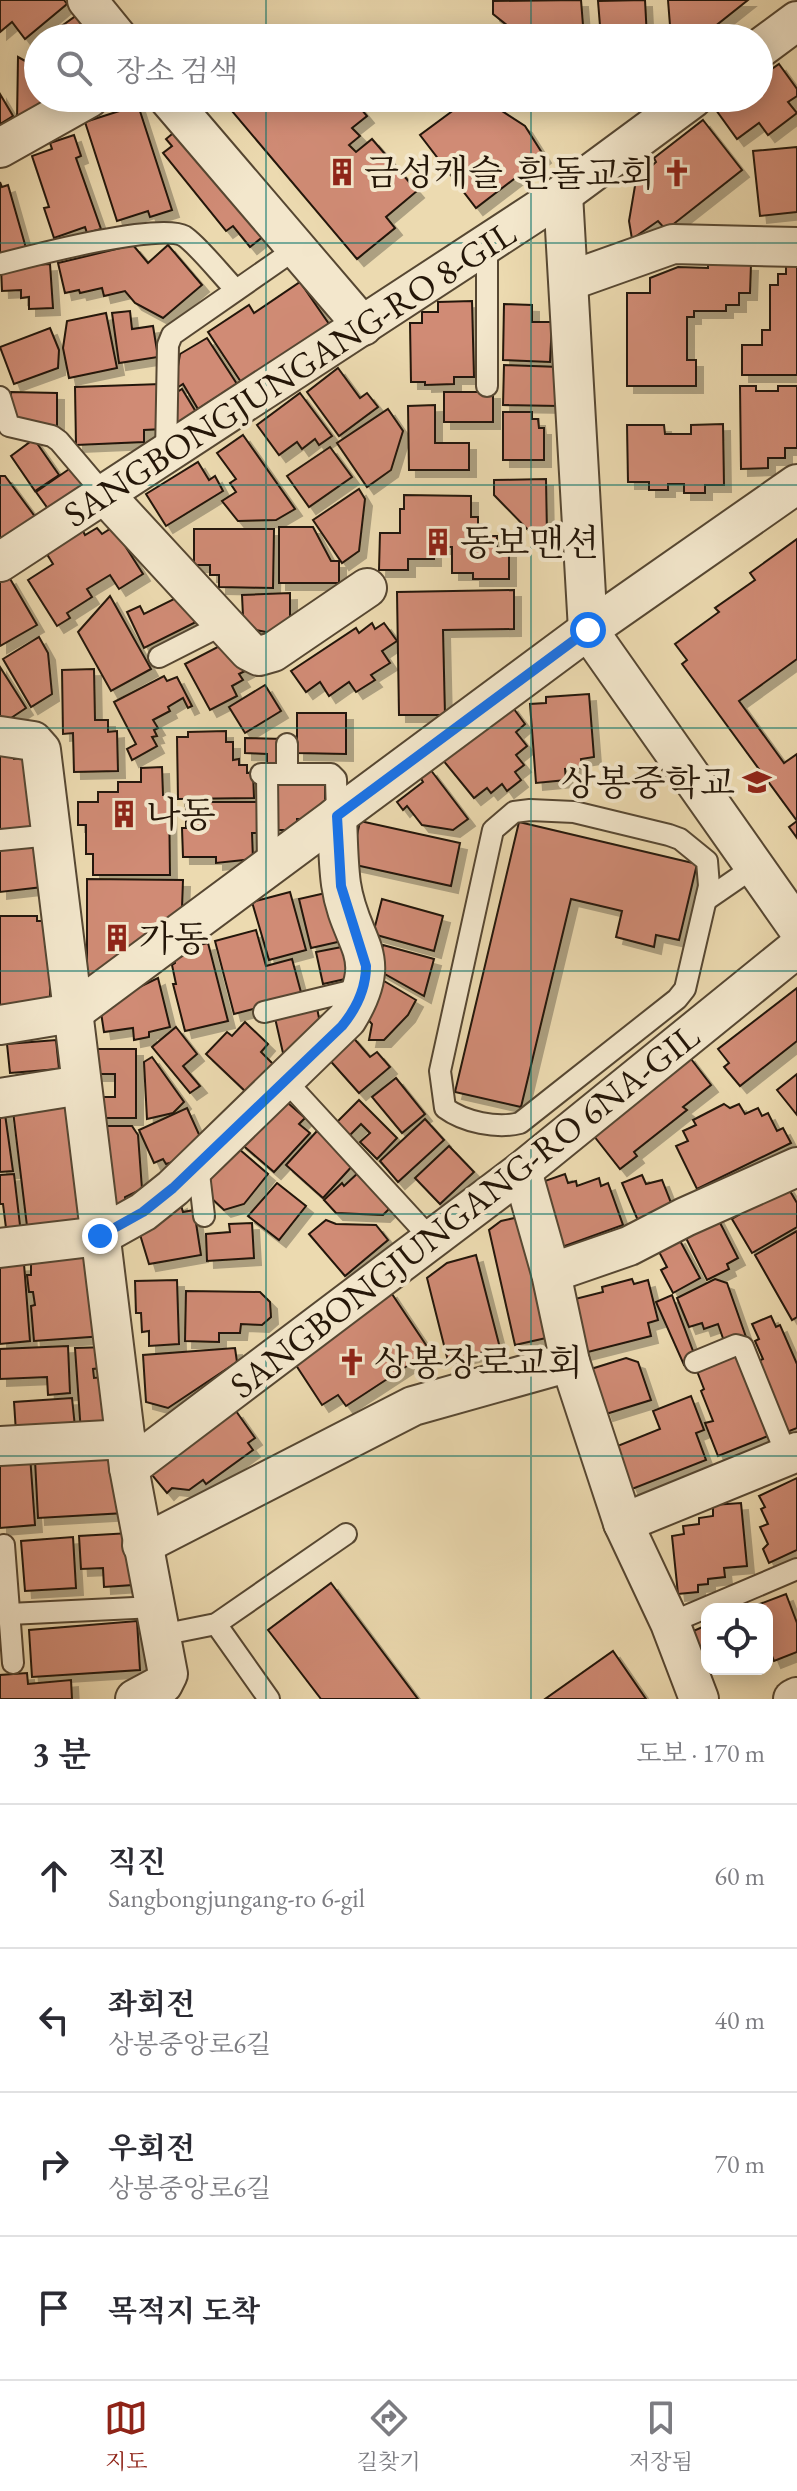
<!DOCTYPE html>
<html lang="ko">
<head>
<meta charset="utf-8">
<style>
	:root { --surface:#fff; --page:#f7f7f7; --text:#2b2b33; --muted:#7c7c81; --line:#e1e1e2; --accent:#8f2418 }
	body { margin:0; font-family:"EB Garamond","Noto Serif KR",serif; background:var(--page); color:var(--text) }
	.controls { position:absolute; right:24px; bottom:24px; display:grid; overflow:hidden; border-radius:16px; box-shadow:0 4px 20px #0003 }
	.controls button { width:72px; height:72px; display:grid; place-items:center; padding:0; border:0; border-bottom:2px solid var(--line); background:var(--surface); color:var(--text); font:40px sans-serif }
	.stop { position:absolute; width:24px; height:24px; margin:-18px; border:6px solid #1a73e8; border-radius:50%; background:#fff }
	.stop.end { background:#1a73e8; border-color:#fff; box-shadow:0 2px 8px #0008 }
	.list { margin:0; padding:0; list-style:none }
	h2 { display:flex; justify-content:space-between; align-items:center; height:104px; margin:0; padding:0 32px; font-size:34px }
	h2 small { font-size:26px; font-weight:400; color:var(--muted) }
	.list li { display:grid; grid-template-columns:52px 1fr auto; gap:24px; align-items:center; box-sizing:border-box; height:144px; padding:0 32px; border-top:2px solid var(--line) }
	.list b { display:block; font-size:30px; white-space:nowrap }
	.list p { margin:0; font-size:26px; white-space:nowrap; color:var(--muted) }
	.list em { font-size:26px; font-style:normal; color:var(--muted) }
	.icon { flex:none; width:44px; height:44px; fill:none; stroke:currentColor; stroke-width:2; stroke-linecap:round; stroke-linejoin:round }
	.map { position:relative; flex:none; width:797px; height:1699px; overflow:hidden }
	.search { position:absolute; background:var(--surface); box-shadow:0 4px 20px #0003; left:24px; right:24px; top:24px; height:88px; display:flex; align-items:center; gap:20px; box-sizing:border-box; padding:0 28px; border-radius:44px; color:var(--muted); font-size:30px }
	.sheet { height:680px; background:var(--surface) }
	nav { display:flex; justify-content:space-around; align-items:center; box-sizing:border-box; height:112px; border-top:2px solid var(--line); background:var(--surface); font-size:22px; color:var(--muted) }
	nav a { display:grid; justify-items:center; gap:4px }
	nav .on { color:var(--accent) }
	.map>svg:first-child { display:block }
	.building { fill:#d08b75; stroke:#241608; stroke-width:2; filter:url(#shadow) }
	.lines { fill:none; stroke-linecap:round; stroke-linejoin:round }
	.service-casing { stroke:#564732; stroke-width:24 }
	.minor-casing { stroke:#564732; stroke-width:42 }
	.service { stroke:#f3e7cc; stroke-width:20 }
	.minor { stroke:#f3e7cc; stroke-width:38 }
	.route { stroke:#1a73e8; stroke-width:10 }
	.grid { fill:none; stroke:#0f766e; stroke-width:2; stroke-opacity:0.55 }
	.labels { text-anchor:middle; stroke-width:8; stroke-linejoin:round; paint-order:stroke }
	.poi-label { font-size:36px; fill:#241608; stroke:#f3e7cc; text-anchor:start }
	.street-label { font-size:36px; fill:#241608; stroke:#f3e7cc }
</style>
</head>
<body>
<div class="map">
<svg width="797" height="1699" viewBox="0 0 797 1699">
	<defs>
		<filter id="shadow"><feDropShadow dx="7" dy="7" stdDeviation="0" flood-color="#0004"/></filter>
	</defs>
	<rect width="100%" height="100%" fill="#ecdab0"/>
	<filter id="stains"><feTurbulence type="fractalNoise" baseFrequency=".0025" numOctaves="4"/><feColorMatrix values="0 0 0 0 .2 0 0 0 0 .09 0 0 0 0 .02 0 0 0 .5 -.17"/></filter>
	<radialGradient id="worn" r=".72"><stop offset=".6" stop-color="#630" stop-opacity="0"/><stop offset="1" stop-color="#630" stop-opacity=".3"/></radialGradient>
	<g class="building">
		<polygon points="0,0 64,0 67,4 25,39 12,22 0,32"/>
		<polygon points="581,0 584,38 523,38 493,14 493,1"/>
		<polygon points="645,0 647,38 601,38 598,1"/>
		<polygon points="668,0 748,0 714,27 695,34 694,38 671,38"/>
		<polygon points="84,10 105,38 45,38"/>
		<polygon points="18,57 38,68 38,98 56,98 17,121"/>
		<polygon points="779,64 797,89 797,96 788,102 797,113 768,135 759,123 737,139 716,110 732,98 759,98 759,78"/>
		<polygon points="0,94 13,116 0,124"/>
		<polygon points="221,98 352,98 367,116 352,128 360,136 349,145 356,152 372,139 417,191 386,217 395,228 357,259"/>
		<polygon points="470,98 482,98 525,126 544,156 476,208 420,135"/>
		<polygon points="138,105 172,210 150,217 148,211 117,221 85,122"/>
		<polygon points="703,120 742,170 666,230 658,221 632,239 629,221 636,180 656,162 654,158"/>
		<polygon points="184,124 270,231 250,247 233,226 226,231 163,153 172,146 166,139"/>
		<polygon points="74,135 81,156 76,158 101,229 87,233 85,227 54,238 44,208 49,207 32,156 52,149 50,143"/>
		<polygon points="797,147 797,212 760,216 753,151"/>
		<polygon points="0,182 2,187 8,185 26,248 0,256"/>
		<polygon points="133,245 148,263 168,245 202,285 163,318 135,303 125,291 104,296 102,288 80,293 79,290 65,293 58,263"/>
		<polygon points="708,263 751,264 750,293 739,293 739,305 726,305 726,311 694,311 694,317 687,317 687,360 696,360 696,386 627,386 627,293 650,293 650,278 678,267 708,268"/>
		<polygon points="50,264 53,308 29,309 29,297 21,298 21,290 2,291 1,267"/>
		<polygon points="786,264 797,264 797,375 742,375 742,345 762,345 762,330 770,330 770,285 778,285 778,274 786,274"/>
		<polygon points="300,282 329,324 241,382 208,332 249,305 254,313"/>
		<polygon points="472,301 474,377 454,377 454,384 425,385 425,382 411,382 410,323 422,323 422,312 438,312 438,302"/>
		<polygon points="504,304 532,305 532,322 552,322 550,362 503,360"/>
		<polygon points="130,311 132,329 153,326 158,357 119,363 112,313"/>
		<polygon points="106,313 117,368 69,378 63,348 67,321"/>
		<polygon points="50,328 59,350 58,368 14,384 0,347"/>
		<polygon points="207,338 237,384 198,409 183,384 174,390 180,354"/>
		<polygon points="504,365 560,367 559,406 503,405"/>
		<polygon points="338,368 360,398 367,393 378,407 339,436 307,392"/>
		<polygon points="161,384 163,429 144,430 144,442 76,445 75,387"/>
		<polygon points="740,386 756,386 756,391 778,391 778,386 797,386 797,448 785,448 785,458 768,458 768,468 741,469"/>
		<polygon points="182,389 196,412 172,427 174,394"/>
		<polygon points="11,392 57,393 57,429 11,419"/>
		<rect x="444" y="392" width="49" height="30"/>
		<polygon points="300,393 332,436 319,445 315,439 302,449 297,442 279,455 257,425"/>
		<polygon points="435,405 435,443 469,443 469,470 409,470 408,406"/>
		<polygon points="388,409 403,431 391,470 367,487 337,443"/>
		<polygon points="503,412 532,412 532,419 538,419 539,428 544,428 544,460 503,460"/>
		<polygon points="723,424 724,485 705,485 705,493 684,493 684,484 668,484 668,490 649,490 649,482 628,482 627,425 664,425 665,434 691,434 691,425"/>
		<polygon points="243,435 295,509 276,520 238,521 222,501 236,492 230,483 236,479 217,453"/>
		<polygon points="34,439 59,475 35,491 11,456"/>
		<polygon points="330,447 352,477 309,507 287,476"/>
		<polygon points="198,462 209,480 215,476 223,491 166,526 146,494"/>
		<polygon points="75,465 90,485 51,513 36,492"/>
		<polygon points="0,476 5,476 36,518 0,543"/>
		<polygon points="546,479 547,535 533,535 494,495 494,480"/>
		<polygon points="359,489 365,499 359,551 342,563 313,520"/>
		<polygon points="404,495 471,496 471,517 478,517 478,536 497,536 497,551 509,551 509,579 473,579 473,573 452,573 452,547 434,547 434,559 408,559 408,570 379,570 380,533 400,533 400,509 404,509"/>
		<polygon points="113,527 143,574 119,589 110,575 87,589 92,597 67,613 70,618 57,626 28,580 53,564 45,551 82,529 85,535 97,528 102,534"/>
		<polygon points="279,527 313,527 331,561 339,561 339,583 279,583"/>
		<polygon points="194,529 274,529 273,588 219,587 219,575 210,575 210,565 194,565"/>
		<polygon points="797,539 797,659 739,701 784,763 797,754 797,838 789,827 797,821 682,664 687,660 675,644 719,612 715,608 755,580 750,573"/>
		<polygon points="9,577 37,625 0,646 0,582"/>
		<polygon points="514,590 514,629 443,630 445,715 399,715 397,592"/>
		<polygon points="188,592 202,619 144,648 127,612 140,606 144,614"/>
		<polygon points="290,593 290,623 271,633 256,630 243,616 242,595"/>
		<polygon points="110,596 151,669 111,691 78,632"/>
		<polygon points="372,623 375,629 384,623 397,641 382,651 390,663 371,675 375,680 356,692 349,682 329,696 320,682 306,692 291,671 356,628 359,633"/>
		<polygon points="39,637 48,653 52,694 31,707 3,659"/>
		<polygon points="231,640 247,670 239,674 243,680 232,686 237,696 210,710 185,664"/>
		<polygon points="0,667 26,708 5,722 0,715"/>
		<polygon points="94,669 95,720 108,720 108,732 117,731 118,771 74,772 73,733 63,734 62,670"/>
		<polygon points="164,676 167,681 177,677 192,706 188,708 183,698 168,707 170,711 153,720 158,728 154,730 157,736 152,737 157,746 132,760 127,749 136,744 114,702"/>
		<polygon points="265,685 281,711 245,733 229,707"/>
		<polygon points="589,694 594,757 581,759 582,768 565,769 566,780 536,783 530,704 546,703 546,697"/>
		<polygon points="511,705 525,724 516,732 527,746 516,755 524,765 515,772 521,780 507,791 502,784 491,793 487,788 474,798 442,759"/>
		<polygon points="297,713 346,713 346,754 297,753"/>
		<polygon points="226,731 226,742 233,742 233,760 239,759 239,765 247,765 247,773 253,773 254,798 178,799 177,737 188,737 188,732"/>
		<polygon points="245,738 284,739 283,771 267,770 267,754 245,753"/>
		<polygon points="13,753 14,759 29,757 37,827 0,832 0,754"/>
		<polygon points="162,767 163,795 169,795 170,875 93,875 93,854 86,854 86,825 78,825 78,802 98,802 98,792 118,792 118,782 141,782 141,768"/>
		<polygon points="430,769 468,819 453,830 422,825 407,806 403,810 397,802 423,782 420,777"/>
		<polygon points="325,778 325,814 311,819 297,819 297,830 274,830 273,779"/>
		<polygon points="186,802 258,802 258,833 252,833 253,859 216,863 216,857 183,857 182,828 186,828"/>
		<polygon points="360,821 460,843 451,886 351,864"/>
		<polygon points="519,822 697,864 679,940 656,935 654,947 616,937 622,911 571,899 521,1107 455,1092"/>
		<polygon points="46,844 51,886 0,892 0,850"/>
		<polygon points="87,879 183,880 182,908 105,978 87,978"/>
		<polygon points="339,890 351,939 311,948 299,899"/>
		<polygon points="290,892 306,950 269,960 252,902"/>
		<polygon points="382,899 443,916 434,951 373,934"/>
		<polygon points="0,916 37,916 37,921 54,921 55,981 50,981 50,999 37,1004 0,1005"/>
		<polygon points="256,930 266,966 292,959 302,996 234,1014 215,941"/>
		<polygon points="208,943 228,1021 185,1031 173,984 176,984 172,965 175,963 174,958 191,954 189,947"/>
		<polygon points="352,945 354,977 323,984 316,952"/>
		<polygon points="383,945 434,959 424,996 376,969"/>
		<polygon points="158,978 170,1027 149,1032 149,1037 134,1040 133,1028 104,1032 100,1006"/>
		<polygon points="384,981 416,1000 408,1015 384,1040 369,1040 372,1024 363,1014"/>
		<polygon points="797,988 797,1041 740,1086 724,1067 729,1063 718,1049"/>
		<polygon points="317,1008 320,1023 298,1049 283,1053 275,1018"/>
		<polygon points="245,1022 268,1044 261,1052 273,1064 246,1092 206,1054 227,1032 232,1036"/>
		<polygon points="176,1027 197,1054 183,1066 200,1086 190,1093 152,1047"/>
		<polygon points="351,1035 370,1057 377,1052 390,1067 359,1093 326,1056"/>
		<polygon points="56,1040 59,1069 10,1073 7,1044"/>
		<polygon points="90,1049 136,1049 136,1118 97,1118 97,1097 115,1097 115,1074 90,1074"/>
		<polygon points="688,1055 711,1085 683,1107 687,1110 634,1152 637,1156 620,1169 590,1131"/>
		<polygon points="152,1057 184,1102 173,1113 147,1119 144,1062"/>
		<polygon points="797,1074 797,1115 777,1090"/>
		<polygon points="396,1078 425,1114 402,1133 372,1097"/>
		<polygon points="280,1096 305,1118 299,1124 310,1133 274,1172 239,1142"/>
		<polygon points="359,1100 397,1138 377,1159 360,1142 370,1133 361,1124 348,1137 335,1124"/>
		<polygon points="69,1104 83,1219 27,1226 13,1111"/>
		<polygon points="724,1104 730,1108 739,1104 745,1114 758,1108 762,1116 768,1113 777,1131 783,1128 791,1143 697,1189 676,1146 688,1141 683,1131 696,1125 693,1120"/>
		<polygon points="4,1107 13,1171 0,1172 0,1108"/>
		<polygon points="187,1108 207,1152 166,1164 163,1159 154,1163 139,1130"/>
		<polygon points="425,1119 444,1140 398,1182 380,1161"/>
		<polygon points="102,1126 132,1126 138,1135 142,1189 125,1197 126,1212 111,1213"/>
		<polygon points="317,1131 354,1164 323,1198 286,1165"/>
		<polygon points="232,1143 268,1174 244,1204 224,1210 208,1195 208,1180"/>
		<polygon points="449,1146 474,1172 440,1204 415,1178"/>
		<polygon points="359,1172 392,1206 383,1215 336,1213 324,1200 342,1183 344,1186"/>
		<polygon points="14,1174 21,1234 7,1236 3,1204 0,1204 0,1175"/>
		<polygon points="565,1174 568,1183 576,1181 577,1186 599,1178 601,1186 608,1183 623,1225 562,1247 539,1183"/>
		<polygon points="642,1175 646,1184 662,1180 673,1208 639,1223 622,1183"/>
		<polygon points="277,1183 306,1206 279,1240 248,1216"/>
		<polygon points="787,1186 797,1203 797,1227 752,1253 732,1219"/>
		<polygon points="180,1202 183,1212 194,1210 201,1255 149,1264 138,1228"/>
		<polygon points="715,1213 738,1258 727,1264 729,1269 707,1280 684,1234"/>
		<polygon points="528,1215 555,1336 515,1345 489,1230 501,1221"/>
		<polygon points="326,1220 336,1224 376,1225 388,1240 345,1276 309,1234"/>
		<polygon points="252,1223 254,1258 207,1261 206,1234 230,1232 229,1224"/>
		<polygon points="797,1231 797,1317 792,1320 755,1255"/>
		<polygon points="678,1237 700,1278 673,1293 661,1270 667,1267 657,1248"/>
		<polygon points="476,1255 500,1348 448,1361 427,1278 447,1263"/>
		<polygon points="97,1256 104,1336 34,1341 31,1306 35,1305 33,1292 29,1292 27,1275 31,1275 31,1262"/>
		<polygon points="24,1264 30,1341 0,1344 0,1266"/>
		<polygon points="632,1279 634,1284 648,1280 658,1320 648,1323 651,1336 576,1355 575,1299 603,1292 602,1287"/>
		<polygon points="715,1279 727,1283 746,1337 725,1344 718,1324 704,1329 702,1323 689,1327 677,1298"/>
		<polygon points="177,1280 179,1344 149,1346 149,1331 142,1332 141,1313 136,1313 135,1281"/>
		<polygon points="186,1291 260,1292 270,1302 271,1317 262,1325 241,1324 240,1333 219,1333 219,1342 185,1341"/>
		<polygon points="390,1291 430,1351 346,1406 338,1395 322,1405 290,1356"/>
		<polygon points="672,1295 696,1359 684,1365 656,1302"/>
		<polygon points="771,1316 776,1327 780,1325 797,1364 797,1428 787,1432 757,1362 763,1359 755,1341 759,1339 752,1324"/>
		<polygon points="68,1346 70,1393 48,1395 47,1377 0,1379 0,1349"/>
		<polygon points="108,1347 110,1367 93,1369 94,1378 114,1376 117,1430 81,1433 75,1348"/>
		<polygon points="235,1348 237,1362 168,1408 146,1402 143,1355"/>
		<polygon points="740,1348 773,1434 718,1456 705,1423 713,1421 701,1391 704,1389 695,1366"/>
		<polygon points="626,1358 638,1362 651,1400 606,1414 591,1369"/>
		<polygon points="691,1396 704,1430 696,1433 706,1460 632,1489 615,1447 660,1429 653,1411"/>
		<polygon points="72,1398 75,1427 16,1432 14,1402"/>
		<polygon points="236,1411 255,1438 248,1443 253,1450 206,1484 203,1480 189,1490 172,1488 167,1493 152,1475 157,1471 159,1462 168,1460"/>
		<polygon points="30,1455 35,1525 0,1528 0,1458"/>
		<polygon points="121,1455 125,1513 38,1518 35,1460"/>
		<polygon points="797,1478 797,1550 769,1563 763,1549 768,1544 760,1527 768,1524 761,1509 765,1507 759,1496"/>
		<polygon points="741,1503 747,1566 724,1568 725,1577 708,1579 708,1584 698,1585 698,1592 678,1594 672,1536 684,1534 683,1526 699,1524 699,1518 713,1516 713,1505"/>
		<polygon points="130,1533 133,1585 104,1587 103,1568 81,1569 79,1536"/>
		<polygon points="73,1537 76,1588 25,1591 21,1541"/>
		<polygon points="331,1583 418,1699 321,1699 268,1630"/>
		<polygon points="786,1594 797,1623 797,1652 774,1661 767,1644 767,1609 752,1607"/>
		<polygon points="137,1621 140,1670 32,1677 29,1630"/>
		<polygon points="707,1625 707,1652 701,1655 691,1632"/>
		<polygon points="613,1651 646,1699 545,1699"/>
		<polygon points="27,1673 28,1684 71,1680 72,1699 0,1699 0,1675"/>
	</g>
	<g class="lines">
		<defs>
			<g id="service">
				<polyline points="487,245 487,386"/>
				<path d="M0,264C31,256 160,222 184,236C199,246 222,276 236,290"/>
				<polyline points="0,397 9,426 52,436 59,441 104,494"/>
				<polyline points="166,454 168,345 172,335 297,248"/>
				<polyline points="159,657 224,624"/>
				<polyline points="287,744 287,774"/>
				<polyline points="261,774 331,774 336,779 337,816"/>
				<polyline points="267,774 268,868"/>
				<path d="M530,810L574,812L669,835L680,839L707,861L709,886L685,989L677,999L520,1123C497,1129 464,1122 445,1108L440,1071L493,830L514,812Z"/>
				<polyline points="0,840 51,835"/>
				<polyline points="706,900 754,867"/>
				<polyline points="264,1012 363,988"/>
				<polyline points="285,1080 432,1240"/>
				<polyline points="198,1165 204,1216"/>
				<polyline points="695,1362 736,1345 743,1347 787,1456"/>
				<polyline points="4,1545 13,1663"/>
				<polyline points="9,1614 155,1607"/>
				<polyline points="670,1623 797,1569"/>
				<polyline points="216,1624 269,1699"/>
				<polyline points="161,1635 216,1624 346,1534"/>
			</g>
			<g id="minor">
				<polyline points="87,0 118,38"/>
				<polyline points="759,49 797,21"/>
				<polyline points="168,98 363,326"/>
				<polyline points="0,148 89,98"/>
				<polyline points="563,194 588,630 797,927"/>
				<polyline points="569,281 673,244 797,247"/>
				<polyline points="104,494 249,651 259,656 273,652 367,588"/>
				<polyline points="0,562 563,194 693,98"/>
				<polyline points="0,736 33,741 41,750 129,1468 168,1674 163,1684 135,1699"/>
				<polyline points="0,1025 72,1013 588,630 797,484"/>
				<polyline points="0,1098 81,1085"/>
				<polyline points="522,1171 551,1273 570,1362 623,1523 670,1623 699,1699"/>
				<path d="M0,1248L100,1236L143,1212L173,1188L347,1019C387,953 350,946 341,884C338,862 338,839 337,816"/>
				<polyline points="551,1273 629,1246 685,1217 797,1167"/>
				<polyline points="0,1446 126,1439"/>
				<polyline points="129,1468 522,1171 797,948"/>
				<polyline points="623,1523 797,1452"/>
				<polyline points="142,1545 413,1406 570,1362"/>
				<polyline points="793,1699 797,1697"/>
			</g>
		</defs>
		<use href="#service" class="service-casing"/>
		<use href="#minor" class="minor-casing"/>
		<use href="#service" class="service"/>
		<use href="#minor" class="minor"/>
	</g>
	<g class="lines">
		<path class="route" d="M100,1236L143,1212L173,1188L342,1026C356,1009 366,989 366,966L341,886L337,816L588,630"/>
	</g>
	<path class="grid" d="M266,0V38M531,0V38M266,98V1699M531,98V1699M0,243H797M0,485H797M0,728H797M0,971H797M0,1214H797M0,1456H797"/>
	<defs>
		<symbol id="building-bare" viewBox="-9 -9 18 18"><path d="M-4-6H4V6H1V3H-1V6H-4ZM-2.5-4.3h1.7v1.8h-1.7ZM.8-4.3h1.7v1.8H.8ZM-2.5-1h1.7V.8h-1.7ZM.8-1h1.7V.8H.8Z" fill="#8f2418" stroke="#f3e7cc" stroke-width="2.5" paint-order="stroke"/></symbol>
		<symbol id="church-bare" viewBox="-9 -9 18 18"><path d="M-1.2-6h2.4v3.5h3.3v2.4h-3.3V6h-2.4V-.1h-3.3v-2.4h3.3Z" fill="#8f2418" stroke="#f3e7cc" stroke-width="2.5" paint-order="stroke"/></symbol>
		<symbol id="school-bare" viewBox="-9 -9 18 18"><path d="M0-5L7-2L0 1L-7-2ZM-4 1L0 2.5L4 1V4Q0 6-4 4Z" fill="#8f2418" stroke="#f3e7cc" stroke-width="2.5" paint-order="stroke"/></symbol>
	</defs>
	<g fill-rule="evenodd">
		<use href="#building-bare" x="322" y="152" width="40" height="40"/>
		<use href="#church-bare" x="657" y="153" width="40" height="40"/>
		<use href="#building-bare" x="418" y="522" width="40" height="40"/>
		<use href="#school-bare" x="737" y="762" width="40" height="40"/>
		<use href="#building-bare" x="104" y="794" width="40" height="40"/>
		<use href="#building-bare" x="97" y="918" width="40" height="40"/>
		<use href="#church-bare" x="332" y="1342" width="40" height="40"/>
	</g>
	<g class="labels">
		<g class="poi-label">
			<text x="364" y="185">금성캐슬</text>
			<text x="655" y="186" text-anchor="end">흰돌교회</text>
			<text x="460" y="555">동보맨션</text>
			<text x="735" y="795" text-anchor="end">상봉중학교</text>
			<text x="146" y="827">나동</text>
			<text x="139" y="951">가동</text>
			<text x="374" y="1375">상봉장로교회</text>
		</g>
		<g class="street-label">
			<text transform="translate(289 373) rotate(-33)" y="13">SANGBONGJUNGANG-RO 8-GIL</text>
			<text transform="translate(464 1210) rotate(-38)" y="13">SANGBONGJUNGANG-RO 6NA-GIL</text>
		</g>
	</g>
	<rect width="100%" height="100%" filter="url(#stains)"/>
	<rect width="100%" height="100%" fill="url(#worn)"/>
</svg>
<div class="controls">
<button><svg class="icon" aria-label="locate" viewBox="0 0 24 24"><circle cx="12" cy="12" r="6"/><path d="M12 2v4M12 18v4M2 12h4M18 12h4"/></svg></button>
</div>
<div class="stop" style="left:588px;top:630px"></div>
<div class="stop end" style="left:100px;top:1236px"></div>
<div class="search"><svg class="icon" aria-label="search" viewBox="0 0 24 24"><circle cx="10" cy="10" r="6"/><path d="M15 15l6 6"/></svg>장소 검색</div>
</div>
<section class="sheet">
<h2>3 분<small>도보 · 170 m</small></h2>
<ul class="list">
<li><svg class="icon" aria-label="ahead" viewBox="0 0 24 24"><path d="M12 20V5M6 11l6-6 6 6"/></svg><div><b>직진</b><p>Sangbongjungang-ro 6-gil</p></div><em>60 m</em></li>
<li><svg class="icon" aria-label="left" viewBox="0 0 24 24"><path d="M17 20v-9H6M10 6l-5 5 5 5"/></svg><div><b>좌회전</b><p>상봉중앙로6길</p></div><em>40 m</em></li>
<li><svg class="icon" aria-label="right" viewBox="0 0 24 24"><path d="M7 20v-9h11M14 6l5 5-5 5"/></svg><div><b>우회전</b><p>상봉중앙로6길</p></div><em>70 m</em></li>
<li><svg class="icon" aria-label="arrive" viewBox="0 0 24 24"><path d="M6 21V4h12l-3 4 3 4H6"/></svg><div><b>목적지 도착</b></div></li>
</ul>
</section>
<nav>
<a class="on"><svg class="icon" aria-label="map" viewBox="0 0 24 24"><path d="M3 6l6-2 6 2 6-2v14l-6 2-6-2-6 2zM9 4v14M15 6v14"/></svg>지도</a>
<a><svg class="icon" aria-label="directions" viewBox="0 0 24 24"><path d="M12 3l9 9-9 9-9-9zM9 14v-3h6M13 9l2 2-2 2"/></svg>길찾기</a>
<a><svg class="icon" aria-label="saved" viewBox="0 0 24 24"><path d="M7 4h10v16l-5-4-5 4z"/></svg>저장됨</a>
</nav>
</body>
</html>
